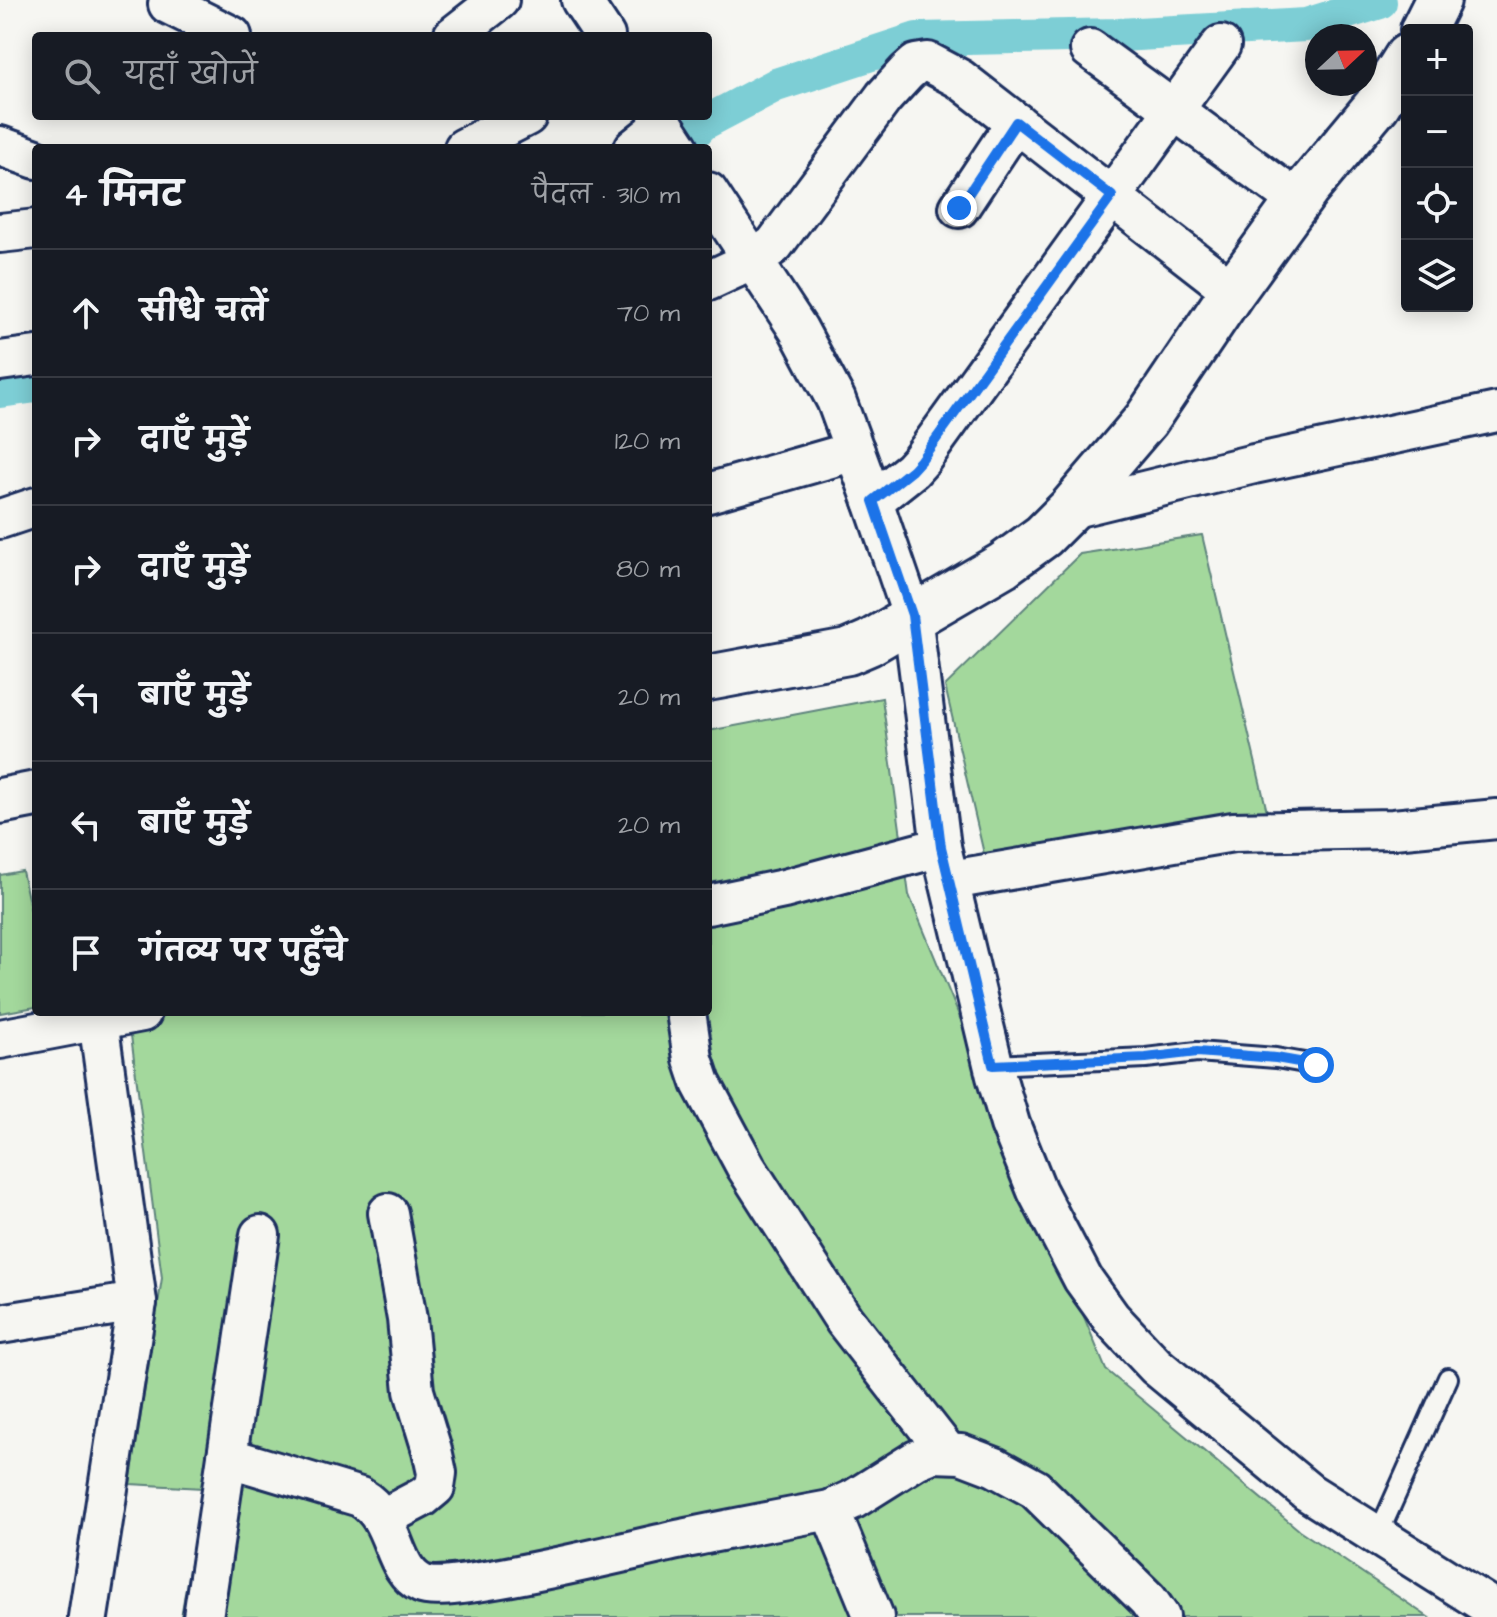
<!DOCTYPE html>
<html lang="hi">
<head>
<meta charset="utf-8">
<style>
	:root { --surface:#171b24; --page:#242831; --text:#f1f3f6; --muted:#9ea1a6; --line:#363941 }
	body { margin:0; font-family:"Architects Daughter","Playpen Sans Deva",sans-serif; background:var(--page); color:var(--text) }
	.controls { position:absolute; right:24px; top:24px; display:grid; overflow:hidden; border-radius:8px; box-shadow:0 4px 20px #0003 }
	.controls button { width:72px; height:72px; display:grid; place-items:center; padding:0; border:0; border-bottom:2px solid var(--line); background:var(--surface); color:var(--text); font:40px sans-serif }
	.compass { position:absolute; left:1305px; top:24px; width:72px; height:72px; border-radius:50%; background:var(--surface); box-shadow:0 4px 20px #0003; rotate:68deg }
	.stop { position:absolute; width:24px; height:24px; margin:-18px; border:6px solid #1a73e8; border-radius:50%; background:#fff }
	.stop.end { background:#1a73e8; border-color:#fff; box-shadow:0 2px 8px #0008 }
	.list { margin:0; padding:0; list-style:none }
	h2 { display:flex; justify-content:space-between; align-items:center; height:104px; margin:0; padding:0 32px; font-size:34px }
	h2 small { font-size:26px; font-weight:400; color:var(--muted) }
	.list li { display:grid; grid-template-columns:52px 1fr auto; gap:24px; align-items:center; box-sizing:border-box; height:128px; padding:0 32px; border-top:2px solid var(--line) }
	.list b { display:block; font-size:30px; white-space:nowrap }
	.list em { font-size:26px; font-style:normal; color:var(--muted) }
	.icon { flex:none; width:44px; height:44px; fill:none; stroke:currentColor; stroke-width:2; stroke-linecap:round; stroke-linejoin:round }
	.map { position:relative; flex:none; width:1497px; height:1617px; overflow:hidden }
	.search { position:absolute; background:var(--surface); box-shadow:0 4px 20px #0003; left:32px; top:32px; width:680px; height:88px; display:flex; align-items:center; gap:20px; box-sizing:border-box; padding:0 28px; border-radius:8px; color:var(--muted); font-size:30px }
	.panel { position:absolute; background:var(--surface); box-shadow:0 4px 20px #0003; left:32px; top:144px; width:680px; height:872px; border-radius:8px }
	.map>svg:first-child { display:block }
	.green { fill:#a3d89c; stroke:#5f847d; stroke-width:2 }
	.lines { fill:none; stroke-linecap:round; stroke-linejoin:round }
	.canal { stroke:#7dced5; stroke-width:34 }
	.service-casing { stroke:#1b2f5e; stroke-width:24 }
	.minor-casing { stroke:#1b2f5e; stroke-width:44 }
	.tertiary-casing { stroke:#1b2f5e; stroke-width:50 }
	.service { stroke:#f6f6f2; stroke-width:18 }
	.minor { stroke:#f6f6f2; stroke-width:38 }
	.tertiary { stroke:#f6f6f2; stroke-width:44 }
	.route { stroke:#1a73e8; stroke-width:10 }
</style>
</head>
<body>
<div class="map">
<svg width="1497" height="1617" viewBox="0 0 1497 1617">
	<rect width="100%" height="100%" fill="#f6f6f2"/>
	<filter id="ink" filterUnits="userSpaceOnUse"><feTurbulence type="fractalNoise" baseFrequency=".0125" numOctaves="2"/><feDisplacementMap in="SourceGraphic" scale="16" xChannelSelector="R" yChannelSelector="G"/><feConvolveMatrix kernelMatrix="1 2 1 2 8 2 1 2 1" color-interpolation-filters="sRGB"/></filter>
	<g filter="url(#ink)">
		<g class="green">
			<polygon points="1202,535 1268,816 991,884 945,686 1080,554"/>
			<polygon points="882,698 909,895 1106,1370 1299,1530 1428,1617 181,1617 203,1488 130,1484 162,1278 128,1012 708,1012 708,731"/>
			<polygon points="22,871 36,935 36,1007 0,1013 0,875"/>
		</g>
		<g class="lines">
			<g class="canal">
				<polyline points="681,148 702,124 776,85 917,39 1119,35 1306,25 1380,2"/>
				<polyline points="0,391 36,386"/>
			</g>
			<defs>
				<g id="service">
					<polyline points="993,1065 1146,1058 1197,1052 1276,1058 1316,1065"/>
					<polyline points="1377,1537 1448,1378"/>
				</g>
				<g id="minor">
					<polyline points="581,0 605,36"/>
					<polyline points="168,4 232,36"/>
					<polyline points="453,36 499,0"/>
					<polyline points="1090,49 1298,201"/>
					<polyline points="658,116 679,148"/>
					<polyline points="0,146 36,159"/>
					<polyline points="464,148 527,116"/>
					<polyline points="634,148 664,124"/>
					<polyline points="708,192 798,329 836,400 873,501 912,615 941,847 996,1076 1010,1124 1037,1191 1083,1279 1111,1318 1156,1366 1308,1492 1497,1611"/>
					<polyline points="959,208 1016,122"/>
					<polyline points="0,233 36,229"/>
					<polyline points="708,281 753,260 774,245 884,97 907,72 916,64 928,62 960,79 1233,291"/>
					<polyline points="0,361 36,356"/>
					<polyline points="708,493 855,451"/>
					<polyline points="873,501 912,470 921,460 1221,45"/>
					<polyline points="1070,509 1254,464 1497,412"/>
					<polyline points="0,519 36,507"/>
					<polyline points="951,880 1233,832 1393,829 1497,819"/>
					<polyline points="708,905 784,889 941,847"/>
					<polyline points="686,1012 693,1059 701,1083 746,1167 844,1320 947,1452"/>
					<polyline points="0,1039 142,1012"/>
					<polyline points="0,1324 137,1302"/>
					<path d="M227,1457L360,1497C398,1519 389,1568 422,1584C448,1596 645,1547 686,1538C734,1528 782,1519 830,1510L854,1499L916,1460L933,1453L961,1454L995,1467L1035,1489L1148,1600L1160,1617"/>
					<polyline points="830,1510 874,1617"/>
					<polyline points="383,1518 423,1497 435,1487 437,1473 432,1450 414,1391 407,1319 388,1213"/>
					<polyline points="88,1617 137,1302 98,1020"/>
					<polyline points="203,1617 260,1235"/>
				</g>
				<g id="tertiary">
					<polyline points="1423,30 1438,0"/>
					<polyline points="708,678 848,652 869,643 1003,565 1043,536 1070,509 1146,420 1233,291 1306,190 1377,105 1407,57"/>
					<polyline points="0,801 36,794"/>
				</g>
			</defs>
			<use href="#service" class="service-casing"/>
			<use href="#minor" class="minor-casing"/>
			<use href="#tertiary" class="tertiary-casing"/>
			<use href="#service" class="service"/>
			<use href="#minor" class="minor"/>
			<use href="#tertiary" class="tertiary"/>
		</g>
	</g>
	<g class="lines" filter="url(#ink)">
		<polyline class="route" points="959,208 1016,122 1112,196 921,460 912,470 873,501 912,615 941,847 993,1065 1146,1058 1197,1052 1276,1058 1316,1065"/>
	</g>
</svg>
<div class="controls">
<button>+</button>
<button>−</button>
<button><svg class="icon" aria-label="locate" viewBox="0 0 24 24"><circle cx="12" cy="12" r="6"/><path d="M12 2v4M12 18v4M2 12h4M18 12h4"/></svg></button>
<button><svg class="icon" aria-label="layers" viewBox="0 0 24 24"><path d="M12 4l9 5-9 5-9-5zM3 14l9 5 9-5"/></svg></button>
</div>
<svg class="compass" viewBox="-18 -18 36 36"><path d="M0-13l5 13h-10z" fill="#e53935"/><path d="M0 13l5-13h-10z" fill="#9ea1a6"/></svg>
<div class="stop" style="left:1316px;top:1065px"></div>
<div class="stop end" style="left:959px;top:208px"></div>
<div class="search"><svg class="icon" aria-label="search" viewBox="0 0 24 24"><circle cx="10" cy="10" r="6"/><path d="M15 15l6 6"/></svg>यहाँ खोजें</div>
<section class="panel">
<h2>4 मिनट<small>पैदल · 310 m</small></h2>
<ul class="list">
<li><svg class="icon" aria-label="ahead" viewBox="0 0 24 24"><path d="M12 20V5M6 11l6-6 6 6"/></svg><div><b>सीधे चलें</b></div><em>70 m</em></li>
<li><svg class="icon" aria-label="right" viewBox="0 0 24 24"><path d="M7 20v-9h11M14 6l5 5-5 5"/></svg><div><b>दाएँ मुड़ें</b></div><em>120 m</em></li>
<li><svg class="icon" aria-label="right" viewBox="0 0 24 24"><path d="M7 20v-9h11M14 6l5 5-5 5"/></svg><div><b>दाएँ मुड़ें</b></div><em>80 m</em></li>
<li><svg class="icon" aria-label="left" viewBox="0 0 24 24"><path d="M17 20v-9H6M10 6l-5 5 5 5"/></svg><div><b>बाएँ मुड़ें</b></div><em>20 m</em></li>
<li><svg class="icon" aria-label="left" viewBox="0 0 24 24"><path d="M17 20v-9H6M10 6l-5 5 5 5"/></svg><div><b>बाएँ मुड़ें</b></div><em>20 m</em></li>
<li><svg class="icon" aria-label="arrive" viewBox="0 0 24 24"><path d="M6 21V4h12l-3 4 3 4H6"/></svg><div><b>गंतव्य पर पहुँचे</b></div></li>
</ul>
</section>
</div>
</body>
</html>
